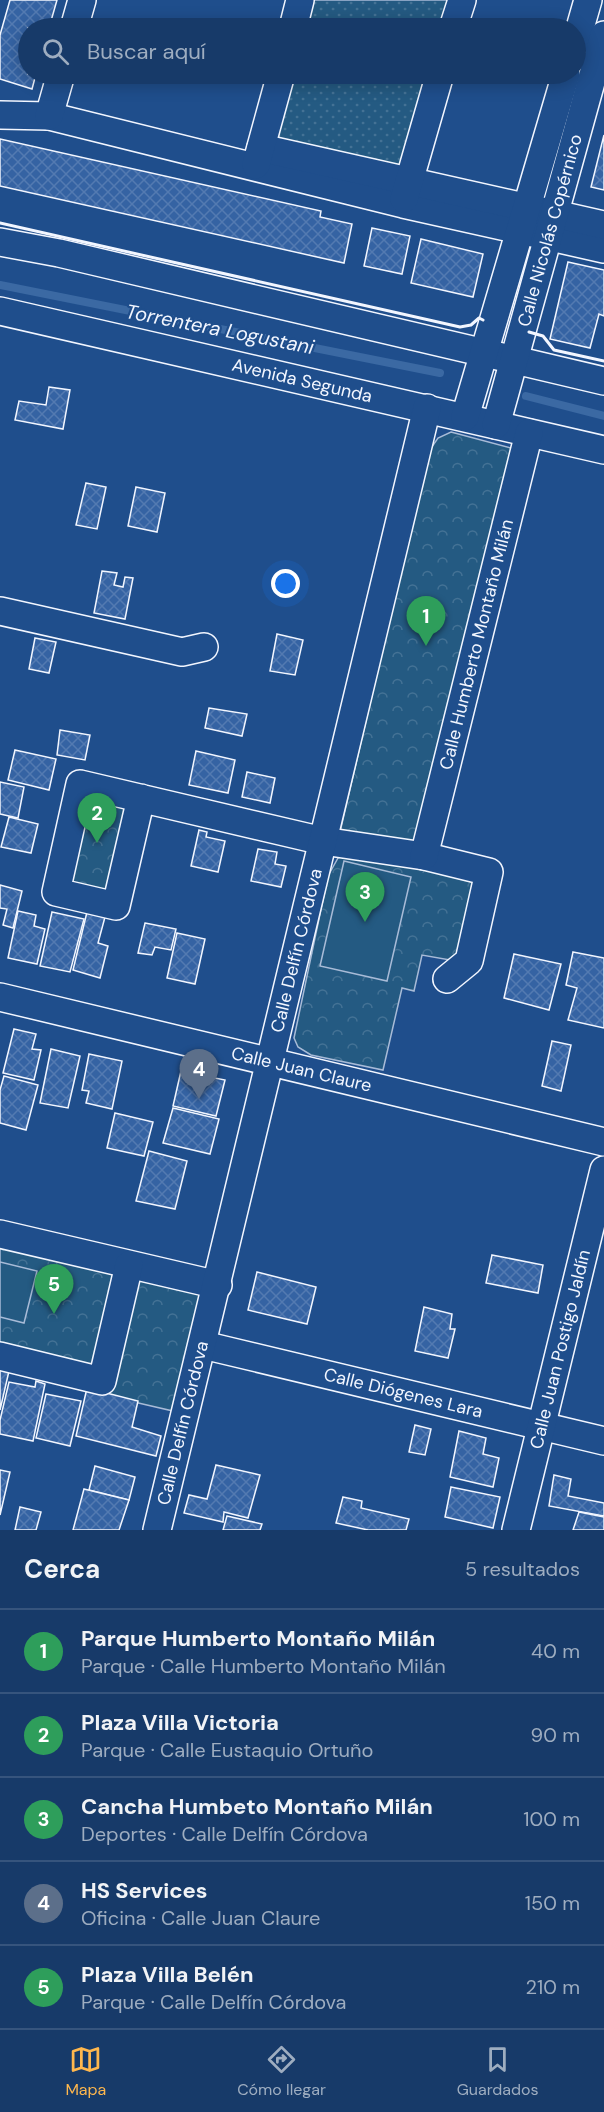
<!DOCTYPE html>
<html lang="es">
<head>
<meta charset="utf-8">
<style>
	:root { --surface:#173a69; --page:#20416f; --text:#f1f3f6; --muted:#9eadc0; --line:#36547d; --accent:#ffb74d }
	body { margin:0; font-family:"DM Sans",sans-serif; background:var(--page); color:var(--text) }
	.you { position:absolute; left:286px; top:584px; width:21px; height:21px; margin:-15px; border:4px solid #fff; border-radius:50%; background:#1a73e8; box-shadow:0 0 0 9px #1a73e833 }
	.badge { display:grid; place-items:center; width:39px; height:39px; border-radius:50%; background:var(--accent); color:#fff; font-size:20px; font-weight:700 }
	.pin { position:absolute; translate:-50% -50px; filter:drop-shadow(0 2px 3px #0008) }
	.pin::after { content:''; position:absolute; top:32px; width:21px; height:18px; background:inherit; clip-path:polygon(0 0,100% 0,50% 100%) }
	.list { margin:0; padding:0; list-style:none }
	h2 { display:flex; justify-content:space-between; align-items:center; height:78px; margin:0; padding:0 24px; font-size:26px }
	h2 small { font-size:20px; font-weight:400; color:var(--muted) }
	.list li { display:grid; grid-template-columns:39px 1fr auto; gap:18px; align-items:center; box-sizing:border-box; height:84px; padding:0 24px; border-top:2px solid var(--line) }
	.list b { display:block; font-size:22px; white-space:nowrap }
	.list p { margin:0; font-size:20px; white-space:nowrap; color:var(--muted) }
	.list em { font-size:20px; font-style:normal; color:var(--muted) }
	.icon { flex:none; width:33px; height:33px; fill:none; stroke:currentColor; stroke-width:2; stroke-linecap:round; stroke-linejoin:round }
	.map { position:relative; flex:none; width:604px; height:1530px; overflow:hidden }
	.search { position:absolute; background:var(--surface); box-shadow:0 3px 15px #0003; left:18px; right:18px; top:18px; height:66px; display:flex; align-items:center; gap:15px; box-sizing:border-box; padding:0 21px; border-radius:33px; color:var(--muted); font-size:22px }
	.sheet { height:498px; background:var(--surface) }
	nav { display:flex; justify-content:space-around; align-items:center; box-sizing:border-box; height:84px; border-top:2px solid var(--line); background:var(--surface); font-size:16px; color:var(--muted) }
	nav a { display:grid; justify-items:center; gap:3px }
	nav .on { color:var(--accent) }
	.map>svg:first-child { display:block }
	.grass { fill:url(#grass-dots); stroke:#a8bbd7; stroke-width:1.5 }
	.forest { fill:url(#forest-crowns); stroke:#a8bbd7; stroke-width:1.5 }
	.pitch { fill:#245a82; stroke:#a8bbd7; stroke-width:1.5 }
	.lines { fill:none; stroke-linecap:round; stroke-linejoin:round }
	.stream { stroke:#3b69a3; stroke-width:8 }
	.building { fill:url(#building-cross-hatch); stroke:#f2f6ff; stroke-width:1.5 }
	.minor-casing { stroke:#f2f6ff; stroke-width:30 }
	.minor { stroke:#1f4e8c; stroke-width:27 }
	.wall { stroke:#f2f6ff; stroke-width:3 }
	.labels { text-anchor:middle; stroke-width:4.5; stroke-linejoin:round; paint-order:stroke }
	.street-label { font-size:18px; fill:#f2f6ff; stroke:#1f4e8c }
	.water-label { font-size:20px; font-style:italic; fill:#f2f6ff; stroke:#1f4e8c }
</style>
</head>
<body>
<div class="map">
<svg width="604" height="1530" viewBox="0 0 604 1530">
	<defs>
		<pattern id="grass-dots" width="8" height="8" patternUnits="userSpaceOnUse" patternTransform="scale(1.5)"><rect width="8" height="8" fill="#245a82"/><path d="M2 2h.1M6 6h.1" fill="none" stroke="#447295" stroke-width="1.8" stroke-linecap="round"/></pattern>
		<pattern id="forest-crowns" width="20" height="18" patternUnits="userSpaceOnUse" patternTransform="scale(1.5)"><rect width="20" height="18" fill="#245a82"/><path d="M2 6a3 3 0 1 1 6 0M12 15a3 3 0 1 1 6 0" fill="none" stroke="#447295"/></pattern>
		<pattern id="building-cross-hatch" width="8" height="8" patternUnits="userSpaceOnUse" patternTransform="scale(1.5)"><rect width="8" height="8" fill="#3563a3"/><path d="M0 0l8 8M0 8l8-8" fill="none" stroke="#537ab1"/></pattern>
	</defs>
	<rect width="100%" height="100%" fill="#1f4e8c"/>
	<g class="grass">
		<polygon points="310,0 453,0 444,28 302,28"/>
		<polygon points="290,74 431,74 403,163 396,166 281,141 277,134"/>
	</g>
	<g class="forest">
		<polygon points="451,432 511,448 514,459 415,846 340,832 429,451 438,438"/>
		<polygon points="83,797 126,805 106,892 68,882"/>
		<polygon points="349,853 474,880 463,952 450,960 422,955 414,991 402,988 383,1070 311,1055 298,1047 294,1038 328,876 338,858"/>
		<polygon points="0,1243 110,1270 115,1277 97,1360 89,1367 0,1348"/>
		<polygon points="138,1279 200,1294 173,1411 108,1396"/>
	</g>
	<g class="pitch">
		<polygon points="344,861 411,877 387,981 320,966"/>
		<polygon points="0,1262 37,1271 24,1323 0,1317"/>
	</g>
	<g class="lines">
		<g class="stream">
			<polyline points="0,285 440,373"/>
			<polyline points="526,396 604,416"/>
		</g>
	</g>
	<g class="building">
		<polygon points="10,0 57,0 49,28 28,28 28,74 36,74 32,89 0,79 0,35"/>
		<polygon points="604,135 604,190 591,187"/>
		<polygon points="0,139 321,211 320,217 352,224 344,263 0,186"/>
		<polygon points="372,228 410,236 402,274 364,266"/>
		<polygon points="421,239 483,254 473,297 411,283"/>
		<polygon points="568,262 604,270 604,316 599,314 590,348 550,339"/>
		<polygon points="49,387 70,390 63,429 15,420 19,401 46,405"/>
		<polygon points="86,483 106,487 97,529 76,525"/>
		<polygon points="136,487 165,493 157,532 128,526"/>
		<polygon points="102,571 117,573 114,585 123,587 125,577 133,578 125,619 94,613"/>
		<polygon points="277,634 303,640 295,675 270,671"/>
		<polygon points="35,638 56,642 49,673 29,669"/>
		<polygon points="209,708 247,714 242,736 205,728"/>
		<polygon points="60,730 90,735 85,760 57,755"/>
		<polygon points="15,750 56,759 49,790 8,780"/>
		<polygon points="196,751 235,760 228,793 189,785"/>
		<polygon points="247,772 275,778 270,803 242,797"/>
		<polygon points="0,782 24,787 18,818 0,814"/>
		<polygon points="9,817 38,824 31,853 1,847"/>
		<polygon points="199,830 207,832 206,837 225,841 218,872 191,866"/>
		<polygon points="258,849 277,852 275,864 286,866 281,887 251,881"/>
		<polygon points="0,885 22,891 13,928 3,925 7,909 0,908"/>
		<polygon points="18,911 36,915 34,926 45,929 37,964 8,958"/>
		<polygon points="52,912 84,919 70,972 40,966"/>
		<polygon points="87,912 105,917 98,943 108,946 100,978 73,970"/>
		<polygon points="145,923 176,929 171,950 155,947 152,955 138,953"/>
		<polygon points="177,933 205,939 195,984 167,978"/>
		<polygon points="573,952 604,958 604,1028 568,1020 577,988 566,985"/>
		<polygon points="514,954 561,964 549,1010 504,998"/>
		<polygon points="14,1029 36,1034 32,1049 41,1050 34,1080 3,1073"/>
		<polygon points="552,1041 571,1045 561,1091 542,1086"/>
		<polygon points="51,1049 80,1056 68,1108 40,1103"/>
		<polygon points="89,1054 122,1061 112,1109 86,1103 89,1091 82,1090"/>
		<polygon points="181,1071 225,1080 216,1116 173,1106"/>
		<polygon points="4,1076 38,1085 26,1130 0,1123 0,1090"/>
		<polygon points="173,1108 219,1119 210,1154 163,1143"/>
		<polygon points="115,1113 153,1122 144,1156 107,1148"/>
		<polygon points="149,1151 187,1161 175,1209 136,1201"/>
		<polygon points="492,1255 543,1265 538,1293 486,1283"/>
		<polygon points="257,1272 316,1287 307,1324 248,1310"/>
		<polygon points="424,1307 452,1314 450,1329 455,1329 448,1358 415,1351"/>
		<polygon points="0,1369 9,1371 0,1410"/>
		<polygon points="36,1381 45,1384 33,1441 0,1434 0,1420 9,1382 35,1387"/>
		<polygon points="87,1388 138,1401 132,1427 161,1436 156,1456 76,1436"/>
		<polygon points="46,1394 81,1401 70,1446 36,1438"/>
		<polygon points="415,1425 431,1429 425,1455 409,1452"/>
		<polygon points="459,1431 486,1438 483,1454 499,1458 493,1487 450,1477"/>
		<polygon points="216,1465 260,1475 248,1518 224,1512 223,1522 184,1513 189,1495 207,1499"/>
		<polygon points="95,1466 135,1477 129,1500 89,1490"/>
		<polygon points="0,1470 10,1472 0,1515"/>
		<polygon points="554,1475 571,1479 568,1496 604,1503 604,1516 549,1506"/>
		<polygon points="451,1487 500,1497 493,1528 445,1517"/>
		<polygon points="84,1489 129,1500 119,1530 73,1530"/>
		<polygon points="343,1497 362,1501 361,1508 409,1519 406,1530 368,1530 336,1523"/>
		<polygon points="20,1507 41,1512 36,1530 15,1530"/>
		<polygon points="579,1512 604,1517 604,1530 573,1530"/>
		<polygon points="227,1516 262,1524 260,1530 223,1530"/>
	</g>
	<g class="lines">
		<defs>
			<g id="minor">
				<polyline points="74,28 82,0"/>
				<polyline points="293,28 300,0"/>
				<polyline points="453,28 462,0"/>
				<polyline points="576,42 588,0"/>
				<polyline points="0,115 49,116 403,204 604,249"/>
				<polyline points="49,116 61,74"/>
				<polyline points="261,148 604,225"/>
				<polyline points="256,165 281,74"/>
				<polyline points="404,199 440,74"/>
				<polyline points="0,242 59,253 604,381"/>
				<path id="s1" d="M0,311L604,450"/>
				<polyline points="465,417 566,74"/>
				<path id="s2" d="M496,425L604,35"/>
				<polyline points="0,611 182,652 204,647"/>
				<polyline points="141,798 116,906 56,892 80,784 323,841 424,856 489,872 469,961 447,979"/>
				<path id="s3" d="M424,856L529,433"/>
				<path id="s4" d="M0,997L604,1142"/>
				<polyline points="0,1234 218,1285"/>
				<path id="s5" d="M203,1345L604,1441"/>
				<polyline points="0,1356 102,1381 129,1265"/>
				<path id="s6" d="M157,1530L427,408"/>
				<path id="s7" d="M516,1530L604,1170"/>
			</g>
		</defs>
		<use href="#minor" class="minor-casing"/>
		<use href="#minor" class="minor"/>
		<g class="wall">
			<polyline points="0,223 460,327 471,325 479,318 483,320"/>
			<polyline points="529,332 543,336 554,350 604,361"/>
		</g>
	</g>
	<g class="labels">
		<g class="street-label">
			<text dy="6" stroke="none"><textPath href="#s2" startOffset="202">Calle Nicolás Copérnico</textPath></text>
			<text dy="6" stroke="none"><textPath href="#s1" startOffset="310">Avenida Segunda</textPath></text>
			<text dy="6" stroke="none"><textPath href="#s3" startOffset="218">Calle Humberto Montaño Milán</textPath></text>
			<text dy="6" stroke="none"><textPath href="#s6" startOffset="596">Calle Delfín Córdova</textPath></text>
			<text dy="6" stroke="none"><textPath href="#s4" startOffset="310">Calle Juan Claure</textPath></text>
			<text dy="6" stroke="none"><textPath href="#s7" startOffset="186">Calle Juan Postigo Jaldín</textPath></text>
			<text dy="6" stroke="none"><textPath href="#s5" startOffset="206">Calle Diógenes Lara</textPath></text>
			<text dy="6" stroke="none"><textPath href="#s6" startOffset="110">Calle Delfín Córdova</textPath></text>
		</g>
		<g class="water-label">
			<text transform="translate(220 329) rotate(11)" y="7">Torrentera Logustani</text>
		</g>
	</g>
</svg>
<div class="you"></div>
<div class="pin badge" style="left:426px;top:646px;background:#2e9e5b">1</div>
<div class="pin badge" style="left:97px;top:843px;background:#2e9e5b">2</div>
<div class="pin badge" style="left:365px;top:922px;background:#2e9e5b">3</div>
<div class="pin badge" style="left:199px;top:1099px;background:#5c6f8a">4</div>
<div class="pin badge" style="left:54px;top:1314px;background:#2e9e5b">5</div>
<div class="search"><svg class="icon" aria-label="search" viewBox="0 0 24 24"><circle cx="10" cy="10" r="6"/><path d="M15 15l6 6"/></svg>Buscar aquí</div>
</div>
<section class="sheet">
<h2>Cerca<small>5 resultados</small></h2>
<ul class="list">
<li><span class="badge" style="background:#2e9e5b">1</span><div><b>Parque Humberto Montaño Milán</b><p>Parque · Calle Humberto Montaño Milán</p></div><em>40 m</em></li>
<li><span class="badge" style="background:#2e9e5b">2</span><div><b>Plaza Villa Victoria</b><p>Parque · Calle Eustaquio Ortuño</p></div><em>90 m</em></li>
<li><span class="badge" style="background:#2e9e5b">3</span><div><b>Cancha Humbeto Montaño Milán</b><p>Deportes · Calle Delfín Córdova</p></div><em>100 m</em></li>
<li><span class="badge" style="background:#5c6f8a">4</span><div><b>HS Services</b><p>Oficina · Calle Juan Claure</p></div><em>150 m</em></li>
<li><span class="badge" style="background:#2e9e5b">5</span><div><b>Plaza Villa Belén</b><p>Parque · Calle Delfín Córdova</p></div><em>210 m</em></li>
</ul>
</section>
<nav>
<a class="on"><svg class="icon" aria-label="map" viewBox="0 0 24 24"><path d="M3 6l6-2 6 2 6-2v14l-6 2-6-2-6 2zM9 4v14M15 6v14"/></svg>Mapa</a>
<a><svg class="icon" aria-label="directions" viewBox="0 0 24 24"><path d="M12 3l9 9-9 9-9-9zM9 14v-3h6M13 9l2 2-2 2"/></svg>Cómo llegar</a>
<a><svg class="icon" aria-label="saved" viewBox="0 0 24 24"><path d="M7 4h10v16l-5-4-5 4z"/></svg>Guardados</a>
</nav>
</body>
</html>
